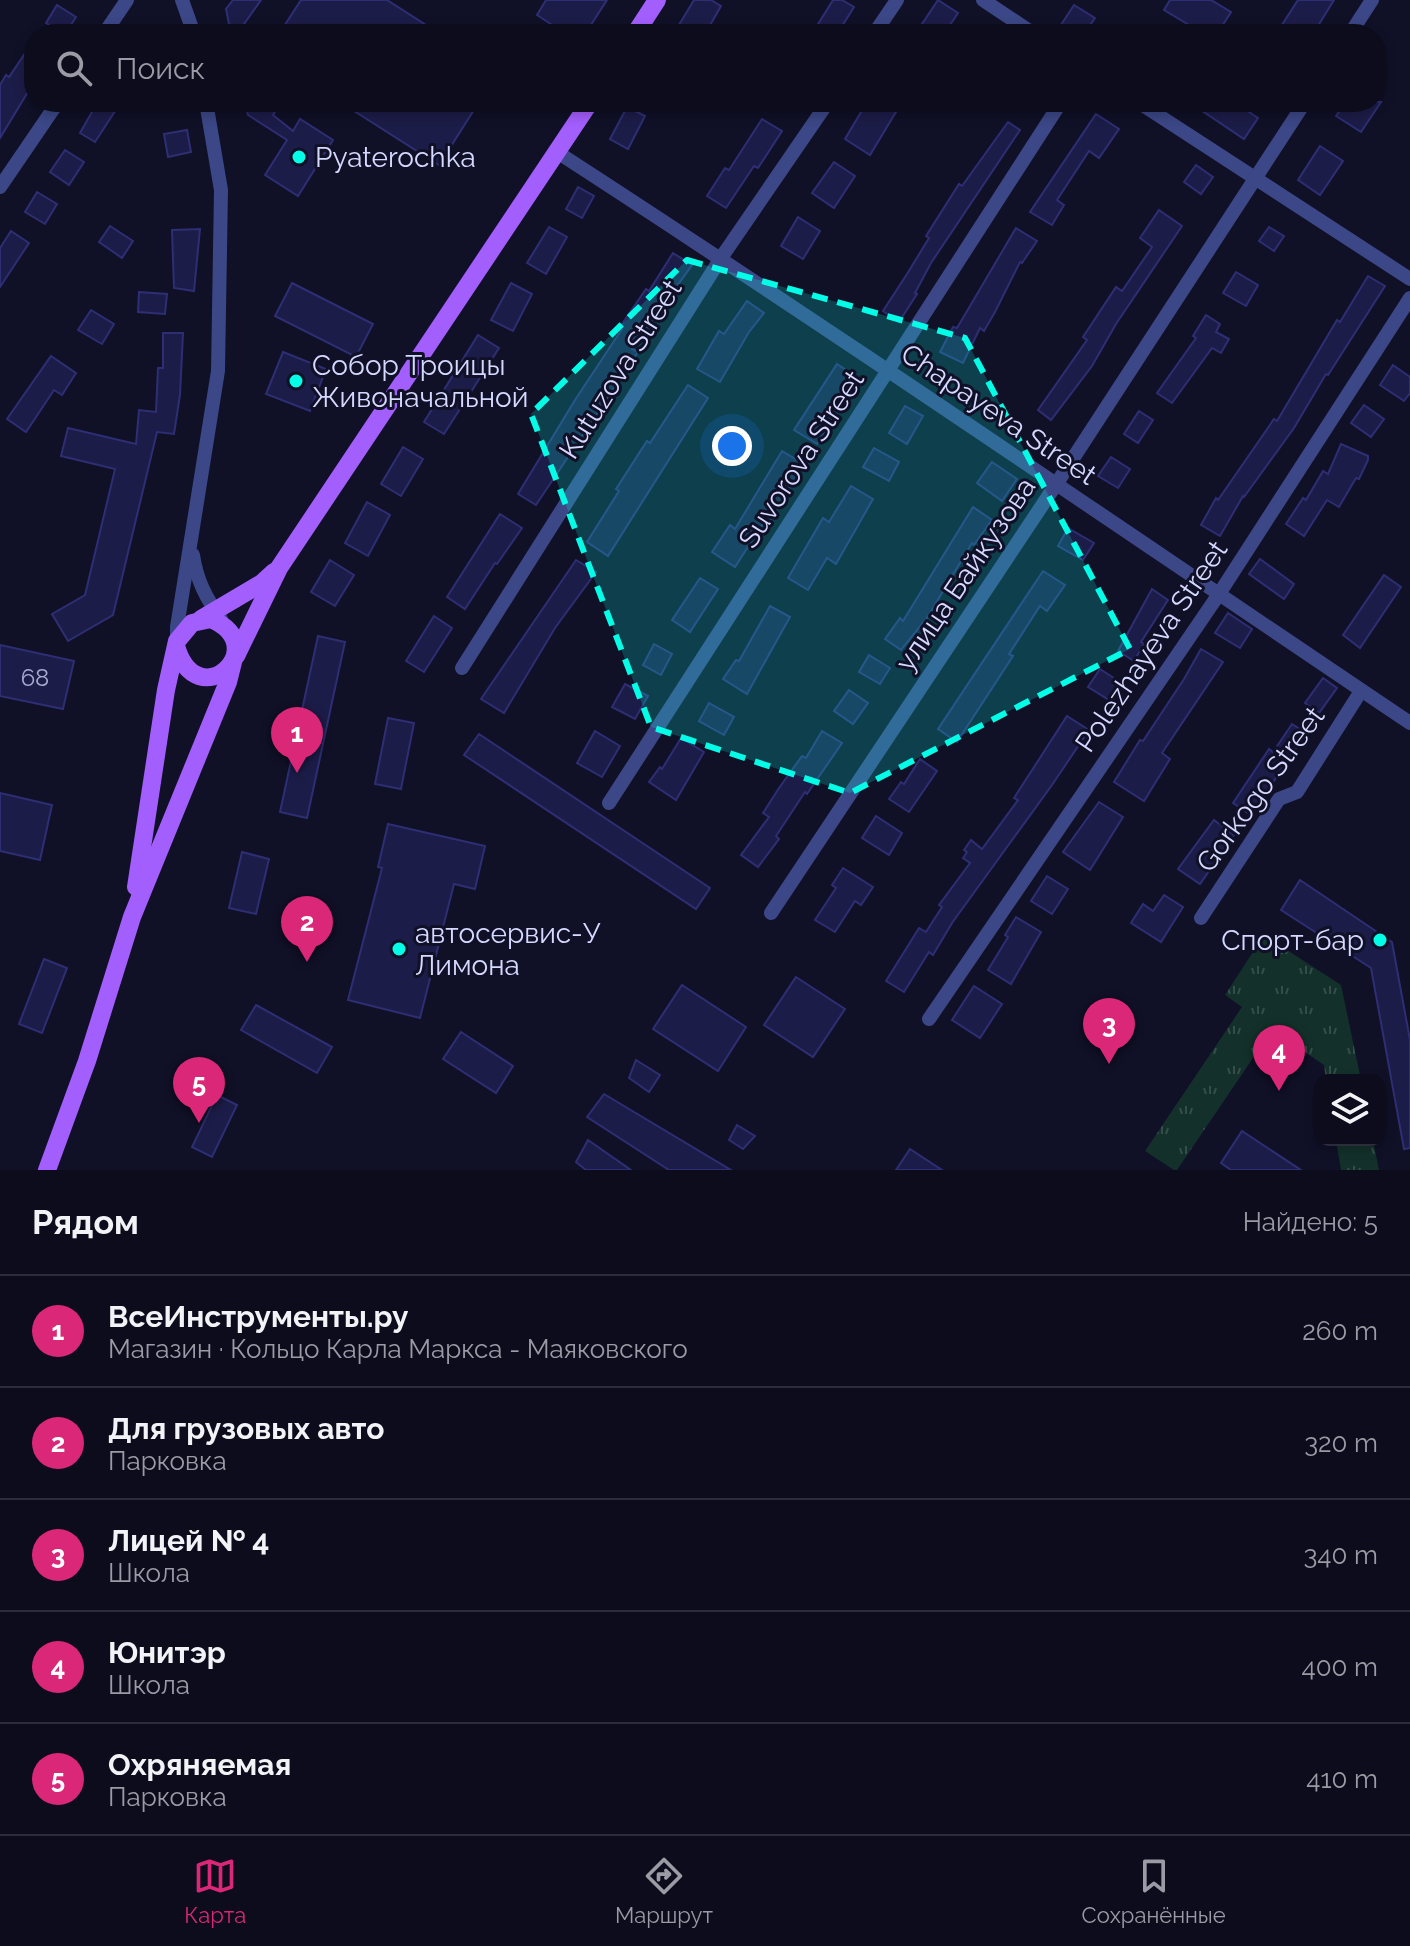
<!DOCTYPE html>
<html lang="ru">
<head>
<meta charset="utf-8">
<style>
	:root { --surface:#0c0c1d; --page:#1a1a2a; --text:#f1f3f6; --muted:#9a9ba4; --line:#2c2c3b; --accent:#db2777 }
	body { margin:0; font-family:Raleway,sans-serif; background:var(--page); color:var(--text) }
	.controls { position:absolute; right:24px; bottom:24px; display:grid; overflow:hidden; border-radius:16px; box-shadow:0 4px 12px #0003 }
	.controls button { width:72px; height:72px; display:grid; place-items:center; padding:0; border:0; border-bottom:2px solid var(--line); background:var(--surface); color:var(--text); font:40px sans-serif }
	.you { position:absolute; left:732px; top:446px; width:28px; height:28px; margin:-20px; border:6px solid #fff; border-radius:50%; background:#1a73e8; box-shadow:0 0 0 12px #1a73e833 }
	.badge { display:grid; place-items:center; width:52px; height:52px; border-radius:50%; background:var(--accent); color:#fff; font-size:26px; font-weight:700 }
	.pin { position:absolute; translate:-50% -66px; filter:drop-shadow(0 2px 4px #0008) }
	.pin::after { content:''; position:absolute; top:42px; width:28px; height:24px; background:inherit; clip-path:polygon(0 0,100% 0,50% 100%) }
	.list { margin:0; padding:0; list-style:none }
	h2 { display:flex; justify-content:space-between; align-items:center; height:104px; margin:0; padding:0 32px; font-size:34px }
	h2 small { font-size:26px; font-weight:400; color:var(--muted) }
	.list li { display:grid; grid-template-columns:52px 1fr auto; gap:24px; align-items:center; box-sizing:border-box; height:112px; padding:0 32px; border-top:2px solid var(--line) }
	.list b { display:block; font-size:30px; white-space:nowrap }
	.list p { margin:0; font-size:26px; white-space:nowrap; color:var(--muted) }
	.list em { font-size:26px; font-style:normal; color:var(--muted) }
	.icon { flex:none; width:44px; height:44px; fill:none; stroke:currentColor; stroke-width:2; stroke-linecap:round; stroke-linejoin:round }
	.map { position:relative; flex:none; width:1410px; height:1170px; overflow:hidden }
	.search { position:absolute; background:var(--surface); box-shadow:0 4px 12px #0003; left:24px; right:24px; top:24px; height:88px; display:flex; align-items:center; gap:20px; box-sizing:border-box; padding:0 28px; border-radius:32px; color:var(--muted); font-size:30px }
	.sheet { height:664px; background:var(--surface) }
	nav { display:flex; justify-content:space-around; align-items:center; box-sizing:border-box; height:112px; border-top:2px solid var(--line); background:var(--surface); font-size:22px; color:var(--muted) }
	nav a { display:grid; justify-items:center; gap:4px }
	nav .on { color:var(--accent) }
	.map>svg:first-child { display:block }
	.grass { fill:url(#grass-tufts) }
	.building { fill:#1c1c48; stroke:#2e2e74; stroke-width:2 }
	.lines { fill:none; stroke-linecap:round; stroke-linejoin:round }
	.minor { stroke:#3b4786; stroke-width:14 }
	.major { stroke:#a35efe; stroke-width:18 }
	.marked { fill:#03fee7; fill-opacity:0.2; stroke:#03fee7; stroke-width:6; stroke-dasharray:16 10; stroke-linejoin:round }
	.poi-dot { fill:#03fee7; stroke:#101027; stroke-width:3 }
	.labels { text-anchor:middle; stroke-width:6; stroke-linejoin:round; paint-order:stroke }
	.number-label { font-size:24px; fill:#a8aad1 }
	.poi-label { font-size:28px; fill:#d6d9ff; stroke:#101027; text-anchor:start }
	.street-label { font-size:28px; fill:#d6d9ff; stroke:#101027 }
</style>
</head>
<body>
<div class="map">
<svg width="1410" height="1170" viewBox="0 0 1410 1170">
	<defs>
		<pattern id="grass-tufts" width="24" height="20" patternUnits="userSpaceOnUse" patternTransform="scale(2)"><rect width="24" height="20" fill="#13312a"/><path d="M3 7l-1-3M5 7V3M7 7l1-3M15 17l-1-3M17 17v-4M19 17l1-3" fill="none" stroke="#354e4a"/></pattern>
	</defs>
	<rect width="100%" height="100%" fill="#101027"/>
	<g class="grass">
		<polygon points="1264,935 1341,985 1361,1080 1326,1080 1324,1065 1272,1030 1177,1170 1174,1170 1145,1151 1242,1007 1225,995"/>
		<polygon points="1336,1140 1373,1140 1379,1170 1341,1170"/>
	</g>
	<g class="building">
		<polygon points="233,0 261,0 237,34 231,34 226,9"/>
		<polygon points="301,0 387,0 440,34 279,34"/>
		<polygon points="546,0 607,0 585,34 566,34 537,15"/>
		<polygon points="694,0 711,0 721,6 705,34 688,34 677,28"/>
		<polygon points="833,0 842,0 854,7 837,34 823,34 815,29"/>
		<polygon points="938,0 958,13 944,34 925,34 918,30"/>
		<polygon points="1170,0 1211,0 1231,12 1217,34 1204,34 1164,10"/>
		<polygon points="1298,0 1334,0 1313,34 1276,34"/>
		<polygon points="57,5 76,17 65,34 46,23"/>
		<polygon points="1074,5 1095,18 1084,34 1055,34"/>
		<polygon points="34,40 34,82 0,138 0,85 6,75 9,77"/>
		<polygon points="92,102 121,102 95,142 80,133 96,105"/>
		<polygon points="245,102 281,102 273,115 293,131 300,119 333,140 298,196 265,175 287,140 248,115"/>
		<polygon points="340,102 479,102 439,165"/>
		<polygon points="867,102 902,102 870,155 845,139"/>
		<polygon points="1189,102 1234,102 1258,118 1244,139"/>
		<polygon points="1346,102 1381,102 1361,132 1336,116"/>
		<polygon points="627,107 645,116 628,149 610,139"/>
		<polygon points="1096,114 1119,129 1099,158 1089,151 1057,200 1064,205 1052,225 1030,212"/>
		<polygon points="762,119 782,131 758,168 754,166 726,208 707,196 725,168 729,170"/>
		<polygon points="1008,122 1020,130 931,263 915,293 917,294 899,322 883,311 907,274 929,238 926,236 959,184 962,186"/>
		<polygon points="187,130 191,152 168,157 164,134"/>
		<polygon points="1320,146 1343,161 1320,195 1298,180"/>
		<polygon points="65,150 84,162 69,185 50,172"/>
		<polygon points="834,162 855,176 834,208 812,193"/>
		<polygon points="1196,165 1213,177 1201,194 1184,182"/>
		<polygon points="578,187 594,196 582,218 566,209"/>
		<polygon points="37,192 57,204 45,224 25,212"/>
		<polygon points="1159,210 1182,226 1116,324 1092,366 1051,420 1038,410 1087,340 1083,337 1116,287 1122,291 1152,247 1140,238"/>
		<polygon points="798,217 820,231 803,259 781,246"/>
		<polygon points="110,226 133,241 122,258 99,242"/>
		<polygon points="549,227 567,237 546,274 527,263"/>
		<polygon points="1269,227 1284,236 1274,251 1259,241"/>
		<polygon points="1016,228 1037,241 1022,263 1020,262 995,312 984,331 980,328 963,363 940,352 953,327 957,328"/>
		<polygon points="200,229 194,291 174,288 172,230"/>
		<polygon points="11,231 29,243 0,287 0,248"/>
		<polygon points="673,253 692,265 632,349 638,352 536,505 518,494 575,400 622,329 620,327 646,289 649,291"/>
		<polygon points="1236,272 1258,285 1246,306 1223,293"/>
		<polygon points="1368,276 1385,286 1328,375 1326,374 1294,428 1244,497 1243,496 1220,536 1201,525 1216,498 1218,500 1274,419 1277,421 1337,320 1340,322"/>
		<polygon points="292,283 373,324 356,357 275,316"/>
		<polygon points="511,283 532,294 513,331 491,320"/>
		<polygon points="139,292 167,294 165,314 138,312"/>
		<polygon points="747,301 764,313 749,332 720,382 697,369 719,331 724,334"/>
		<polygon points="91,310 114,324 102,344 78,330"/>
		<polygon points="1206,315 1220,324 1216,332 1229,339 1221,353 1212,348 1172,403 1157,393 1196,338 1193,336"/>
		<polygon points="163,333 183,333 180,395 174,434 157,432 113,615 68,641 52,614 85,595 115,469 61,456 68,428 136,444 139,410 156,412 158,368 163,368"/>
		<polygon points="478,335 499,348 444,434 424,422"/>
		<polygon points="283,352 326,369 310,411 266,394"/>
		<polygon points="51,356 76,373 62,395 54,390 26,432 7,419"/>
		<polygon points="837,364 860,379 817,444 794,430"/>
		<polygon points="1393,365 1410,377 1410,393 1404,401 1380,385"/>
		<polygon points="688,385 708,398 608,556 587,542 619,491 616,489 647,441 650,443"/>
		<polygon points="1364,405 1384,419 1371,437 1351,423"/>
		<polygon points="905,406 923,416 907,444 889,433"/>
		<polygon points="1139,411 1153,420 1138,443 1124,434"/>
		<polygon points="1341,444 1368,456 1368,460 1359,479 1356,478 1339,507 1327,500 1304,536 1286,524 1303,498 1306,500 1323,471 1328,474"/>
		<polygon points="403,447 423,459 401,496 381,484"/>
		<polygon points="874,448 899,462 889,481 863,467"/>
		<polygon points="782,451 804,464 766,527 762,525 735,567 712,552 730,525 735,529"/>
		<polygon points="1111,457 1130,469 1118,488 1098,476"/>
		<polygon points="992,462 1017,479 1002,501 977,483"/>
		<polygon points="851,486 873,499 836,564 827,558 808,590 788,578 823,518 829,522"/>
		<polygon points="367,502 390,515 368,556 345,543"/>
		<polygon points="973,507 992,520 974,545 972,543 927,618 901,650 885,639 900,618 903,621"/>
		<polygon points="500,514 522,528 497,564 495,563 465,609 447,597"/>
		<polygon points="1068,528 1094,543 1083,560 1058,546"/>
		<polygon points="1260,559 1294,584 1284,599 1249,574"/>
		<polygon points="330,560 354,575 335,606 311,592"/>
		<polygon points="576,560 596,572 555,628 504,713 481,699"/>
		<polygon points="1043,571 1065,585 1047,611 1040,606 1009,654 1013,656 957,742 938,729"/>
		<polygon points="1384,575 1401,587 1360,648 1343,635"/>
		<polygon points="700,578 718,589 690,632 672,620"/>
		<polygon points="1152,589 1168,600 1141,642 1144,644 1134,661 1118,651"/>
		<polygon points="770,606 790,617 747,694 723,679 736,660 739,661"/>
		<polygon points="1228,613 1252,629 1240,648 1215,633"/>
		<polygon points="434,616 452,628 424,672 406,661"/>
		<polygon points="318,636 345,642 307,818 280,812"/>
		<polygon points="654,644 672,654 661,675 643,665"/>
		<polygon points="0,645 74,661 63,709 0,696"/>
		<polygon points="1201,649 1223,662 1162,753 1170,759 1144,801 1114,782 1140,740 1143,741 1184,679"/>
		<polygon points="869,655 890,668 880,684 859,672"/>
		<polygon points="1100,669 1120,682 1109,700 1088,687"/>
		<polygon points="1323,678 1337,688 1319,713 1305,703"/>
		<polygon points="625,684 648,696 635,719 612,707"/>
		<polygon points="849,690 868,703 853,724 834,711"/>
		<polygon points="709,703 734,717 724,735 699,721"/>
		<polygon points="1067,716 1089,730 1052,785 952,923 933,955 929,952 904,992 886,981 919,928 926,932 942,907 939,905 970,863 963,858 967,852 964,850 971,840 982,849 1018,800 1014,798"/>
		<polygon points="388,718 414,723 401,789 375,784"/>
		<polygon points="1292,724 1306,733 1251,815 1233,803 1269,749 1273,752"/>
		<polygon points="595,731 620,746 602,777 577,763"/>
		<polygon points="822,731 842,743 807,794 805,792 776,836 779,839 758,867 741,855 769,817 763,813 779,788 802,756 806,758"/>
		<polygon points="479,734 710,888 696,909 464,755"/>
		<polygon points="681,738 704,752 676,800 649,782 660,767 662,769"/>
		<polygon points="920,759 937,771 909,812 889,799 901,782 904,784"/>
		<polygon points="0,793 52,805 40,860 0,851"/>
		<polygon points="1099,802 1123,817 1090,870 1063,852"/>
		<polygon points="876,816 902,833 889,855 862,838"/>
		<polygon points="1214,820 1234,835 1200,884 1178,869"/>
		<polygon points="388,824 485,846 475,889 454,884 420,1018 348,1000 382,868 378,867"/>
		<polygon points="242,852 269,859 256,914 229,908"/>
		<polygon points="843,868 873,887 861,905 855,901 835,932 815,920 836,888 832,885"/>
		<polygon points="1047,876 1068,889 1052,914 1031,901"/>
		<polygon points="1300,880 1392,942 1410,1040 1410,1148 1404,1149 1371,968 1281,910"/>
		<polygon points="1164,895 1183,907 1161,942 1131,923 1143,904 1153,911"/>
		<polygon points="1016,917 1041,932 1011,984 988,970 1008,937 1005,935"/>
		<polygon points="44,959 67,968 42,1033 19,1024"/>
		<polygon points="796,977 845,1009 813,1057 764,1025"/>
		<polygon points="682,985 746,1027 718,1071 653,1029"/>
		<polygon points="974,986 1002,1004 980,1038 952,1020"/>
		<polygon points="256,1005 332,1047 317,1073 241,1030"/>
		<polygon points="461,1032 513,1066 496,1093 443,1059"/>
		<polygon points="636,1060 660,1075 649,1092 629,1078"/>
		<polygon points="604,1094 731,1170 669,1170 587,1117"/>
		<polygon points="217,1095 237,1105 212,1157 192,1147"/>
		<polygon points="737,1125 755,1136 743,1149 729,1140"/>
		<polygon points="1242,1131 1301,1170 1231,1170 1221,1163"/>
		<polygon points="588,1140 631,1170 586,1170 576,1162"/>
		<polygon points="910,1149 942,1170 896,1170"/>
	</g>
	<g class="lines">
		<g class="minor">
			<polyline points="182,0 194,34"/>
			<polyline points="983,0 1034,34"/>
			<polyline points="104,34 127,0"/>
			<polyline points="874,34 897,0"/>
			<polyline points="1350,34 1372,0"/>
			<polyline points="1138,102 1410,279"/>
			<path d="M557,152C844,338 1126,532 1410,723"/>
			<polyline points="0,187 58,102"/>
			<path d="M193,555C197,581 206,598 221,619"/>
			<polyline points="177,641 177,627 218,371 221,190 206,102"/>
			<polyline points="462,668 721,258 828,102"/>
			<polyline points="609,803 1061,102"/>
			<polyline points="771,913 1057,483 1305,102"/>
			<polyline points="1201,918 1279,799 1297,792 1361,691"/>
			<polyline points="929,1019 1219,594 1410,298"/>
		</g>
		<g class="major">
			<polyline points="635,34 657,0"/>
			<polyline points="201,619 262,583 274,572"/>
			<polyline points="236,656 279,568 590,102"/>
			<path d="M136,887L166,690L177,641L192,623L211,619C275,647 197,718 176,646"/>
			<polyline points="47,1170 87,1061 132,917 228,682 233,662"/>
		</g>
	</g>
	<path class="marked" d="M687,260L965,338L1130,649L850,793L651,727L531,414Z"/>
	<g class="poi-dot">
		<circle cx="299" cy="157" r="8"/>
		<circle cx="296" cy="381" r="8"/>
		<circle cx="1380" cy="940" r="8"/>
		<circle cx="399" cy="949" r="8"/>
	</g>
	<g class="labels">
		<g class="number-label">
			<text x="35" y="686">68</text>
		</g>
		<g class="poi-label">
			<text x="315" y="167">Pyaterochka</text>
			<text x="312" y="375">Собор Троицы<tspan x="312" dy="32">Живоначальной</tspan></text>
			<text x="415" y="943">автосервис-У<tspan x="415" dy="32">Лимона</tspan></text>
			<text x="1364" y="950" text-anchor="end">Спорт-бар</text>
		</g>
		<g class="street-label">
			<text transform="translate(620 369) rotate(-58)" y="10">Kutuzova Street</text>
			<text transform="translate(999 414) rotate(34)" y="10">Chapayeva Street</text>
			<text transform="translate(801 459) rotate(-57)" y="10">Suvorova Street</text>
			<text transform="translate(965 574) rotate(-56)" y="10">улица Байкузова</text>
			<text transform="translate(1151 646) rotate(-56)" y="10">Polezhayeva Street</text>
			<text transform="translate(1260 789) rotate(-54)" y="10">Gorkogo Street</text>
		</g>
	</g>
</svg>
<div class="controls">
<button><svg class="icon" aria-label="layers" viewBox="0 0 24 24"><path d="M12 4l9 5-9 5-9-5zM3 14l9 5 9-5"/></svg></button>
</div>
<div class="you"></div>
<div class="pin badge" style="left:297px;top:773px">1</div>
<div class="pin badge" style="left:307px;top:962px">2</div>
<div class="pin badge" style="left:1109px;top:1064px">3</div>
<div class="pin badge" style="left:1279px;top:1091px">4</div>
<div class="pin badge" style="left:199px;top:1123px">5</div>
<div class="search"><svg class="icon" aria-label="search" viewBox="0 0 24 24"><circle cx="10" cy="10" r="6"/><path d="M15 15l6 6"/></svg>Поиск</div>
</div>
<section class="sheet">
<h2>Рядом<small>Найдено: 5</small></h2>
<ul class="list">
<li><span class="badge">1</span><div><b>ВсеИнструменты.ру</b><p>Магазин · Кольцо Карла Маркса - Маяковского</p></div><em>260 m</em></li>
<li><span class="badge">2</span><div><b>Для грузовых авто</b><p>Парковка</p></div><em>320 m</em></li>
<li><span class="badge">3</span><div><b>Лицей № 4</b><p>Школа</p></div><em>340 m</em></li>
<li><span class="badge">4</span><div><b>Юнитэр</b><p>Школа</p></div><em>400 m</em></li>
<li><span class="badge">5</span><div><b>Охряняемая</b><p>Парковка</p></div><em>410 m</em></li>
</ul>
</section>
<nav>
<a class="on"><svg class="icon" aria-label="map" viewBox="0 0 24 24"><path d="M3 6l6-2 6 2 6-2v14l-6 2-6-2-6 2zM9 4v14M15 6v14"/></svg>Карта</a>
<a><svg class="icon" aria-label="directions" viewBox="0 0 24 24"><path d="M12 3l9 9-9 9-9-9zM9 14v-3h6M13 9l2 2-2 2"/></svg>Маршрут</a>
<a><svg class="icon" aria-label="saved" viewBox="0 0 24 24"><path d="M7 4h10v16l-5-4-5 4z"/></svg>Сохранённые</a>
</nav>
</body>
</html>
